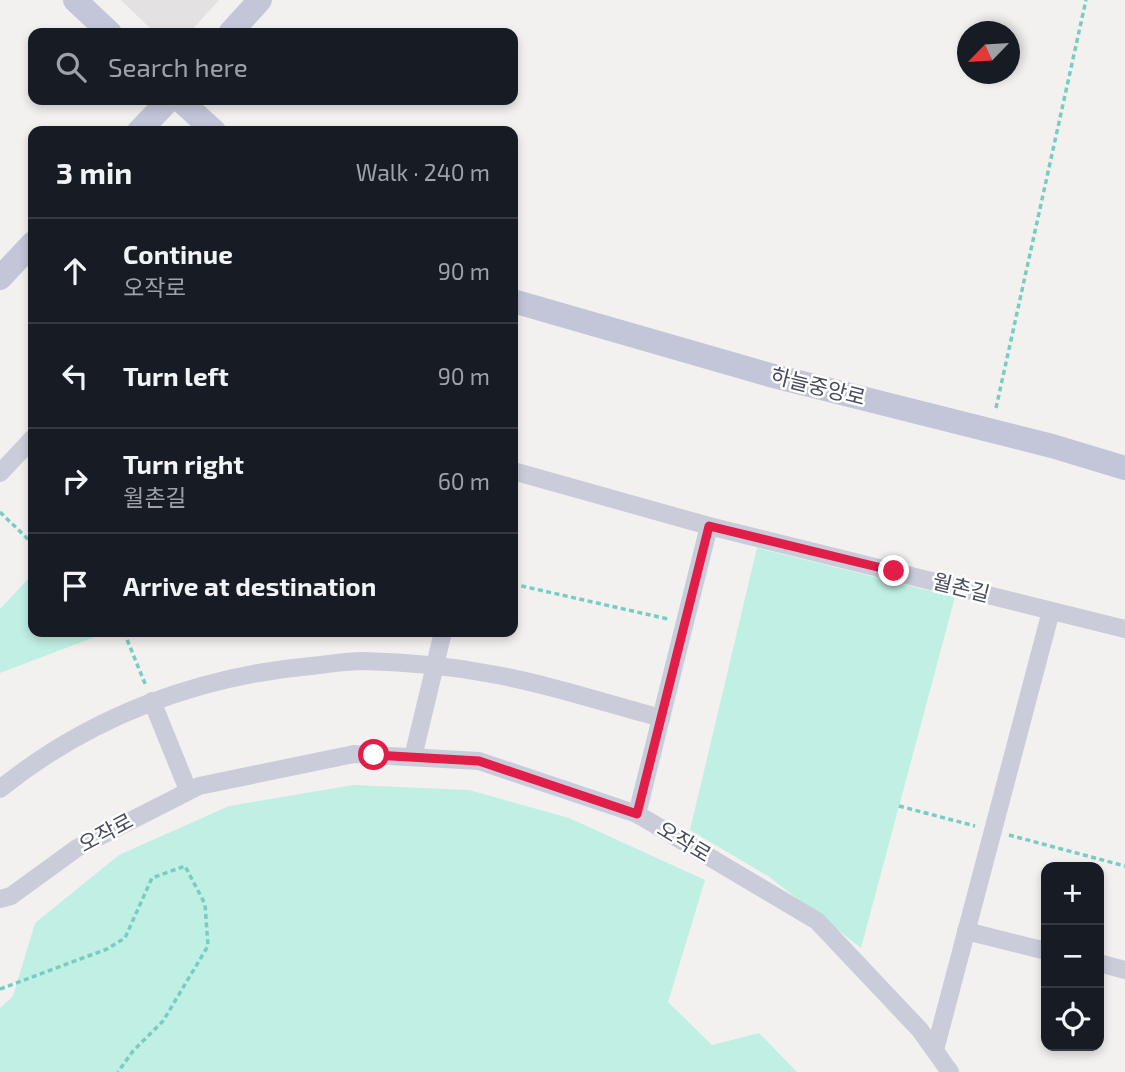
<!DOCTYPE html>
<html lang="en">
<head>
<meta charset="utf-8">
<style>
	:root { --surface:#171b24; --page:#20242c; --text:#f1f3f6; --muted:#9ea1a6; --line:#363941 }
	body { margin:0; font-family:"Exo 2","Noto Sans KR",sans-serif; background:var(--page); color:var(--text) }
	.controls { position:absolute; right:21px; bottom:21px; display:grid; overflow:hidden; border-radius:14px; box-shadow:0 4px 10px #0003 }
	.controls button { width:63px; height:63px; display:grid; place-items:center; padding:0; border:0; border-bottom:2px solid var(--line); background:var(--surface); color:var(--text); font:35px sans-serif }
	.compass { position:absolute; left:957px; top:21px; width:63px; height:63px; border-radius:50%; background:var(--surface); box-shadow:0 4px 10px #0003; rotate:245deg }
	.stop { position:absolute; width:21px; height:21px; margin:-16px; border:5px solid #e11d48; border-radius:50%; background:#fff }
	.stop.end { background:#e11d48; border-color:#fff; box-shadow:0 2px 7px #0008 }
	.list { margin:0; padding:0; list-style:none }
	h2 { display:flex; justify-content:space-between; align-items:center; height:91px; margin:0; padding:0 28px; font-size:30px }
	h2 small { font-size:23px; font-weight:400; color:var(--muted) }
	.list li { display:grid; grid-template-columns:46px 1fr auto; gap:21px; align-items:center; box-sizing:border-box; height:105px; padding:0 28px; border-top:2px solid var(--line) }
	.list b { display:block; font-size:26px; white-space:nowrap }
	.list p { margin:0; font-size:23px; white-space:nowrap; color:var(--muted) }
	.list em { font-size:23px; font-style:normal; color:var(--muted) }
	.icon { flex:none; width:38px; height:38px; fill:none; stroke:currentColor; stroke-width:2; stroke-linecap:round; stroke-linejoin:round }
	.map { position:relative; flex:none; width:1125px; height:1072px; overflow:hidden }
	.search { position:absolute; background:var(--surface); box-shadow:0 4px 10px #0003; left:28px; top:28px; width:490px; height:77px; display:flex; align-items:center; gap:18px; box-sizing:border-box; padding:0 24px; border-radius:14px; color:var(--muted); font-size:26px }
	.panel { position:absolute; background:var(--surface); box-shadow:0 4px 10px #0003; left:28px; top:126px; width:490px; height:511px; border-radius:14px }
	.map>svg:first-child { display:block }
	.education { fill:#e3e1e2 }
	.green { fill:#c0efe4 }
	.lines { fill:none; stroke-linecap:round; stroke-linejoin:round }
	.path { stroke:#78cdc3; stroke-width:3.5; stroke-dasharray:5 3.5; stroke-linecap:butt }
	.street { stroke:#caccda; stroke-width:18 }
	.secondary { stroke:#c3c5d8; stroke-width:24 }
	.route { stroke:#e11d48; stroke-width:9 }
	.labels { text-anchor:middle; stroke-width:5; stroke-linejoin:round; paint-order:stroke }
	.street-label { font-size:21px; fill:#484b5d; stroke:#fff }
</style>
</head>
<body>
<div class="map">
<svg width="1125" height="1072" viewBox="0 0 1125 1072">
	<rect width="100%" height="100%" fill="#f2f1f0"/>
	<polygon class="education" points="121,0 219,0 189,33 155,33"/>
	<g class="green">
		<polygon points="757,548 955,597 861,948 768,876 690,830"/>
		<polygon points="33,574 33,632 108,632 0,673 0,609"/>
		<polygon points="353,785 469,790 569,818 705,880 668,1002 712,1045 759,1033 797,1072 0,1072 0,1008 13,996 35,923 119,855 229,806"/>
	</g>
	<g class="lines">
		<g class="path">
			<polyline points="996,408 1086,0"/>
			<polyline points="0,512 33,544"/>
			<polyline points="513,584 668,619"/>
			<polyline points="124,632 146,686"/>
			<polyline points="899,806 975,826"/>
			<polyline points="1009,835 1125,866"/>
			<polyline points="0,989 107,949 125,938 152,878 185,866 205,904 208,946 163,1021 133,1051 118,1072"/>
		</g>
		<g class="street">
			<polyline points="513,471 709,526 1125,629"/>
			<polyline points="0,473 33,438"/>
			<polyline points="152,701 188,790"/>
			<polyline points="413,757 443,632"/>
			<path d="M0,789C89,717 198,676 311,666C329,664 347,661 364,661C406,662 450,666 491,674C548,684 605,703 661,718"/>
			<polyline points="637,814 709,526"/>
			<polyline points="0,899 11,896 77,848 199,786 354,754 479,761 637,814 817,921 920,1030 950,1072"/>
			<polyline points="966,931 1046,951"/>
			<polyline points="1099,963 1125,970"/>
			<polyline points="935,1050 1051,611"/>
		</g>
		<g class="secondary">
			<polyline points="75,0 110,33"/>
			<polyline points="230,33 260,0"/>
			<polyline points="180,100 214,131"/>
			<polyline points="139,131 169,100"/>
			<polyline points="0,278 33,243"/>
			<polyline points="513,301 770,375 1052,446 1125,468"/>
		</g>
	</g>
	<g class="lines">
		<polyline class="route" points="374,755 479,761 637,814 709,526 894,571"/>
	</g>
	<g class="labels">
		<g class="street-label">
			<text transform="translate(818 387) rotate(14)" y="7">하늘중앙로</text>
			<text transform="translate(961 588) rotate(14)" y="7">월촌길</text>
			<text transform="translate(106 833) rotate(-28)" y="7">오작로</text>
			<text transform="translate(684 842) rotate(31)" y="7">오작로</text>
		</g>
	</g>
</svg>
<div class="controls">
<button>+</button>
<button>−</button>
<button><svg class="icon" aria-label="locate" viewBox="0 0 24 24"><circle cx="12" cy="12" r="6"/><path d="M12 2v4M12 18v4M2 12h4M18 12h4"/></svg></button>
</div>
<svg class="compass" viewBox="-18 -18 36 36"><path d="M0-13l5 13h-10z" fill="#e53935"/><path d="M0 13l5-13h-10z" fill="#9ea1a6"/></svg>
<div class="stop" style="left:374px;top:755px"></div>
<div class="stop end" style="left:894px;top:571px"></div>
<div class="search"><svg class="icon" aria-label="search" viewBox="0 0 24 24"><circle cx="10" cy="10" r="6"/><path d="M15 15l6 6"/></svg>Search here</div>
<section class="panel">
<h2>3 min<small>Walk · 240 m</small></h2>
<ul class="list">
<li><svg class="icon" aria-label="ahead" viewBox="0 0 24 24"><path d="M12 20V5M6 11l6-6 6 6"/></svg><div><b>Continue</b><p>오작로</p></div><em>90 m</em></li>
<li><svg class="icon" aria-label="left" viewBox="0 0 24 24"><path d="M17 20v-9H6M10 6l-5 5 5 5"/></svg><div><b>Turn left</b></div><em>90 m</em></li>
<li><svg class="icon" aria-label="right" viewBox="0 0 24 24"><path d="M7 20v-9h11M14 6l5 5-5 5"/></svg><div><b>Turn right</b><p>월촌길</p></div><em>60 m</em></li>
<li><svg class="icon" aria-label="arrive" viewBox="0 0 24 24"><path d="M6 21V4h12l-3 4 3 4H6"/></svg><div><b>Arrive at destination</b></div></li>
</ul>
</section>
</div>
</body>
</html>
